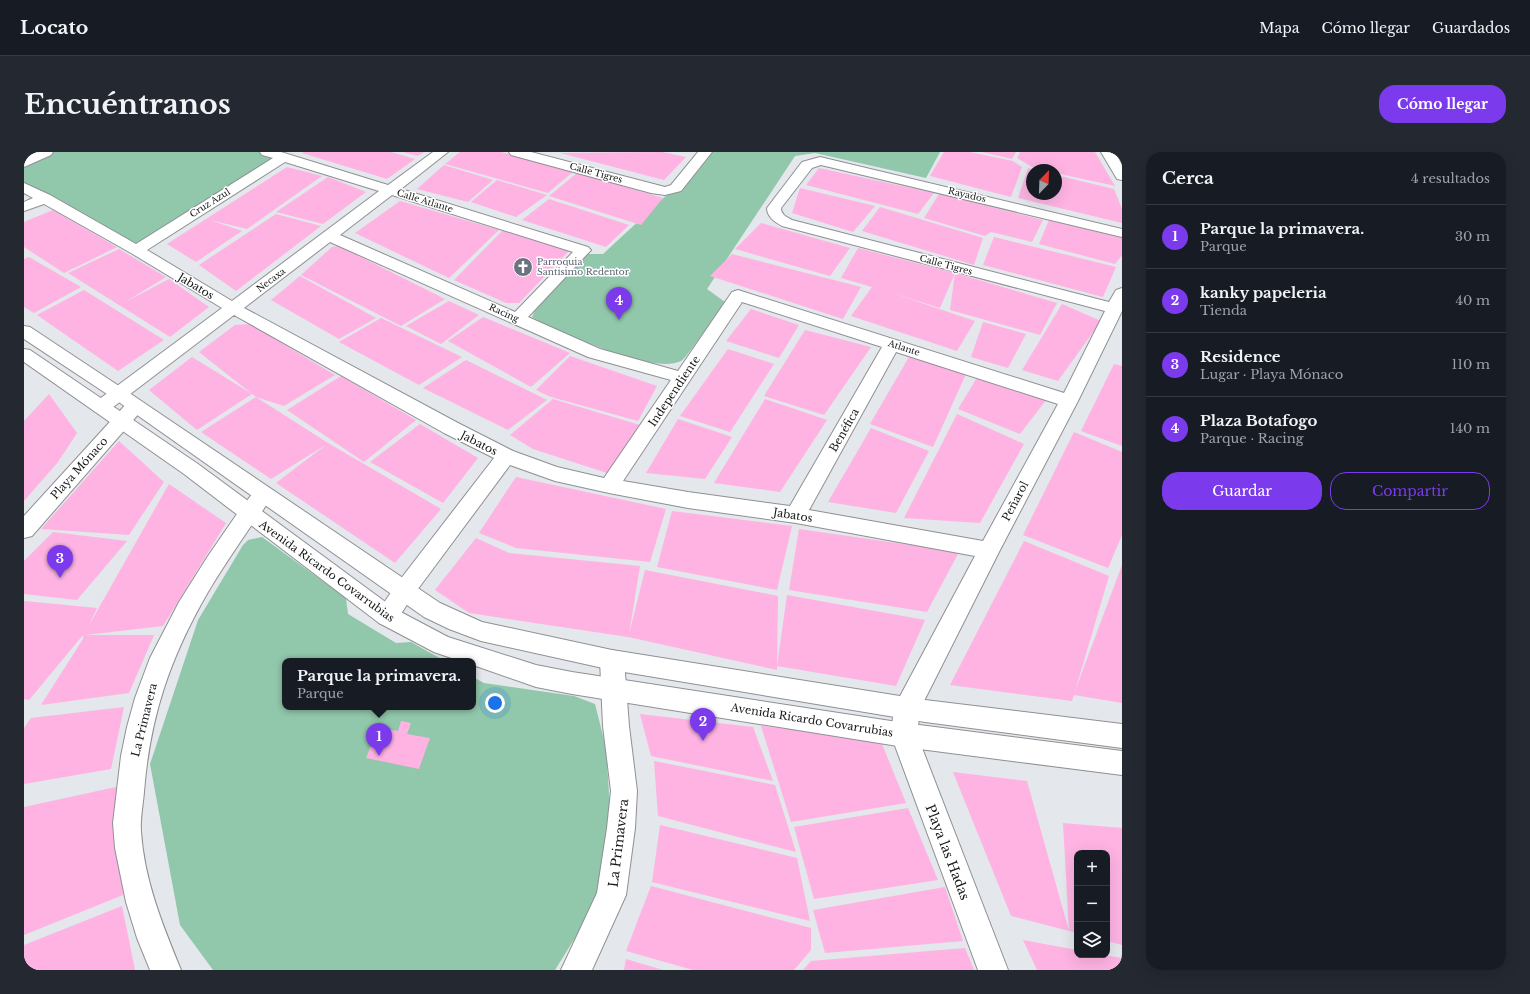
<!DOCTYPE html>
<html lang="es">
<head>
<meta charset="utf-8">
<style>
	:root { --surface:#171b24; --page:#242831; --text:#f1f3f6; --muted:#9ea1a6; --line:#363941; --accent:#7c3aed }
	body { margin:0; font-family:"Libre Baskerville",serif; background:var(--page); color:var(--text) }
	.controls { position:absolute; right:12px; bottom:12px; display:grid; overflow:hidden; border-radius:8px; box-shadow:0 4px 16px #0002 }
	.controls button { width:36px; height:36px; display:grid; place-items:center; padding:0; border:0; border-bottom:1px solid var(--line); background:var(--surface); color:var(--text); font:20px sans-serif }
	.compass { position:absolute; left:1002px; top:12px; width:36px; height:36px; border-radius:50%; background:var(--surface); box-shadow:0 4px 16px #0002; rotate:23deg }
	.you { position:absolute; left:471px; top:551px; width:14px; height:14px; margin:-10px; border:3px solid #fff; border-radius:50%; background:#1a73e8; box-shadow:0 0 0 6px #1a73e833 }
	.badge { display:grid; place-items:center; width:26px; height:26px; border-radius:50%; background:var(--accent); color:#fff; font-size:13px; font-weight:700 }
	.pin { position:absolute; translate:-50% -33px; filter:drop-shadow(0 1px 2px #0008) }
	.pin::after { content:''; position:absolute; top:21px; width:14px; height:12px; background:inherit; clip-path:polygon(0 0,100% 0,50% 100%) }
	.popup { position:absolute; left:258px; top:506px; width:194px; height:52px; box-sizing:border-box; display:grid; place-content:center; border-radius:8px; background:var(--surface); filter:drop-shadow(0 1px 3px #0005); font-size:13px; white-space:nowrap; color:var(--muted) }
	.popup b { font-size:15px; color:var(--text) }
	.popup::after { content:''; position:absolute; left:50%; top:100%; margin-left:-8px; border:8px solid transparent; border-top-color:var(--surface) }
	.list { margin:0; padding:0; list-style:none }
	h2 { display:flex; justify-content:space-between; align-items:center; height:52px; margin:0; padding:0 16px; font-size:17px }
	h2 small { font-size:13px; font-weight:400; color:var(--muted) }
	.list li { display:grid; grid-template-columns:26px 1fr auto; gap:12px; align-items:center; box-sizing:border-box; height:64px; padding:0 16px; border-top:1px solid var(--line) }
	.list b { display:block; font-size:15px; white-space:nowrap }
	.list p { margin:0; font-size:13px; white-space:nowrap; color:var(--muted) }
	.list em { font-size:13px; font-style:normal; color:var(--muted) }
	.actions { display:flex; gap:8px; padding:12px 16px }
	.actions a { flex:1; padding:9px 0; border:1px solid var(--accent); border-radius:16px; text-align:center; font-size:14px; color:var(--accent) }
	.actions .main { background:var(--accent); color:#fff }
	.icon { flex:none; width:22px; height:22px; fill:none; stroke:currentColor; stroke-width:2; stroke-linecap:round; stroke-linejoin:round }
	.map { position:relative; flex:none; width:1098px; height:818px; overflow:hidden; border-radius:16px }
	header { display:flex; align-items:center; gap:24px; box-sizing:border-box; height:56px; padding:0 20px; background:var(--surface); border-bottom:1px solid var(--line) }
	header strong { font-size:19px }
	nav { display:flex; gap:22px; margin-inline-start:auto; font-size:14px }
	.intro { display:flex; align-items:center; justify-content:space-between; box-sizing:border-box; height:96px; padding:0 24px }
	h1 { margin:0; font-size:28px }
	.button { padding:10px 18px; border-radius:16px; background:var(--accent); color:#fff; font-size:14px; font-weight:700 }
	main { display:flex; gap:24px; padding:0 24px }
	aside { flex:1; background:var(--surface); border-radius:16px; box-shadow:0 4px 16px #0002 }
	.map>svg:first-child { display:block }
	.green { fill:#91c7ab }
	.building { fill:#feb3e3 }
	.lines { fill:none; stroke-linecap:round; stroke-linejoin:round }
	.street-casing { stroke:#8e9093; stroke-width:2 }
	.secondary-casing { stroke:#8e9093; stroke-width:2 }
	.street { fill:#fff; fill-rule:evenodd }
	.secondary { fill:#fff; fill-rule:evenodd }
	.labels { text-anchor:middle; stroke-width:3; stroke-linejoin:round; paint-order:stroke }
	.far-street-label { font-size:9px; fill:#18191a; stroke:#fff }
	.far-worship-label { font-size:9px; fill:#5b616d; stroke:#fff; text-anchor:start }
	.street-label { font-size:11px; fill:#18191a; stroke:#fff }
	.near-street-label { font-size:13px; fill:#18191a; stroke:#fff }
</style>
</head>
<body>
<header>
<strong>Locato</strong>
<nav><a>Mapa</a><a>Cómo llegar</a><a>Guardados</a></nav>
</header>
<div class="intro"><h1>Encuéntranos</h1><a class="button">Cómo llegar</a></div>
<main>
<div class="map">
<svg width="1098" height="818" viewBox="0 0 1098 818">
	<rect width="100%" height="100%" fill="#e4e7eb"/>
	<g class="green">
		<polygon points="22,0 243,0 260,5 112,98 0,35 0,11"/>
		<path d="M682,0H916L902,26L791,1L771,4L683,137L701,150C694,159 663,206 657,209C627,223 545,182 516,170L508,165L512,156L560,102H579L646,40Z"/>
		<polygon points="238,385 322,446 324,462 372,491 387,490 421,509 261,509 261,555 449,555 449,525 460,531 550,544 571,552 582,596 587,672 577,744 531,818 189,818 156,773 126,612 174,468 219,393 224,388"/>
	</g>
	<g class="building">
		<polygon points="280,0 367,0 391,7 363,27 278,1"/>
		<polygon points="379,0 400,0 394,4"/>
		<polygon points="436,0 477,0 550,19 524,41 421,12"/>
		<polygon points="638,0 662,5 640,28 536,1"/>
		<polygon points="920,0 946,0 989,9 998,15 987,45 906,24"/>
		<polygon points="958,0 992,0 988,7"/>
		<polygon points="996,0 1071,0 1091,34 1032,21 1032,18 1020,18 1008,15 993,6"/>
		<polygon points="420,13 469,28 444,50 393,37"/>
		<polygon points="263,15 298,24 223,77 186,68 218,79 172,110 143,92"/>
		<polygon points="795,16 910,41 894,62 782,33"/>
		<polygon points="1004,16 1008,17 1008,42 1032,42 1032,23 1090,37 1098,57 1098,71 994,46"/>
		<polygon points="553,21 639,46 617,73 525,44"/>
		<polygon points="304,25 342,40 299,72 252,60"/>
		<polygon points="473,28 523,43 492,65 447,50"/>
		<polygon points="776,36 851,54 829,80 768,61"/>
		<polygon points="915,42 1019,68 1008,90 967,80 961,84 900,66"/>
		<polygon points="525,47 605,73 582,95 498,68"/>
		<polygon points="376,49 475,78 425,126 331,81"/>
		<polygon points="856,55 959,86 950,113 838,79"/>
		<polygon points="29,58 93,95 40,121 0,95 0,70"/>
		<polygon points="252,62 297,74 212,139 175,113"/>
		<polygon points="1025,68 1098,86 1098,103 1091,112 1015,92"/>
		<polygon points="737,71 826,96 806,124 711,97"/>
		<polygon points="479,78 545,99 495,151 482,151 430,128"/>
		<polygon points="970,85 1092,115 1079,145 959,113"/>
		<polygon points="315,94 421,147 377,174 277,123 308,95"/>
		<polygon points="834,96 931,121 916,156 868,141 951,169 933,199 827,164 848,135 817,126"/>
		<polygon points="95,97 142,125 101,150 145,127 185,155 146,185 44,121"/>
		<polygon points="708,102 837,135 819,167 686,124"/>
		<polygon points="5,105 57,135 10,161 0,155 0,107"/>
		<polygon points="931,121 1033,151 1016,183 926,158"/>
		<polygon points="276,124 352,166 315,187 247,148"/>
		<polygon points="60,138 140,188 94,219 13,163"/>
		<polygon points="425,149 455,163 417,192 382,174"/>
		<polygon points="1038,152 1077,169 1034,229 998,218"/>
		<polygon points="727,157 775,173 755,206 702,189"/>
		<polygon points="459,165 546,201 507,235 424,189"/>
		<polygon points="357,166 438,205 395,233 315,190"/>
		<polygon points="959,170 1002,182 984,216 947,205"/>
		<polygon points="226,172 311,223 260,254 232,245 228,242 173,278 125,238 168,205 228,242 175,200 211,173"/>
		<polygon points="781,178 847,195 800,263 740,244"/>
		<polygon points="704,197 750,212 706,280 656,264"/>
		<polygon points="546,204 633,234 614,269 527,245 512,238"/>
		<polygon points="885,205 942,222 909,295 846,272"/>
		<polygon points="442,208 523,248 484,278 399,236"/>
		<polygon points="1090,212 1098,214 1098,294 1057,279"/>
		<polygon points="317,224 392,268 340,310 263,258"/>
		<polygon points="954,224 1023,247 996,282 934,257"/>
		<polygon points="25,242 53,281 34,310 0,349 0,269"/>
		<polygon points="232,245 304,291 417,357 371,411 252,331 303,292 247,327 177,280"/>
		<polygon points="529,247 616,273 583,321 509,297 486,283"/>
		<polygon points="741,247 803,268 756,340 690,331"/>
		<polygon points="933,262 1000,292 956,371 880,366"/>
		<polygon points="654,267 708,285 681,327 622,321"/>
		<polygon points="396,272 454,306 419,351 346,310"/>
		<polygon points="847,276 905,299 872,361 804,350"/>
		<polygon points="1050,280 1098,300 1098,383 1084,416 999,383"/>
		<polygon points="95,289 140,330 105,383 17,377"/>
		<polygon points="492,325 642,357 626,410 492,396 455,381"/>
		<polygon points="145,332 202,371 139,474 61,483 130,483 105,541 17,553 59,487 59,483 5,548 0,547 0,449 73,456 64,475"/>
		<polygon points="648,359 768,374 753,438 633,415"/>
		<polygon points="775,377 935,400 903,460 765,438"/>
		<polygon points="29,380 103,389 53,448 0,442 0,409"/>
		<polygon points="452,386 485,401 616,414 605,482 621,418 754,444 753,514 763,443 901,468 872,534 753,514 753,518 604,485 445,461 411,438"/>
		<polygon points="1000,389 1085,424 1051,539 1098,413 1098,551 1050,543 1048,549 926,533"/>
		<polygon points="100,555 87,617 0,632 0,576 7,566"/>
		<polygon points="616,562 729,575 749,629 627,604"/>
		<polygon points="377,569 387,571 383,582 406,586 395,617 342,606 354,576 374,579"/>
		<polygon points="737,574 856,587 882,651 767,670"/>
		<polygon points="630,609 751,633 772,700 634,664"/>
		<polygon points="929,620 1003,629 1045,779 1039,671 1098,676 1098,793 1083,789 1083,701 1053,701 1053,781 987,764"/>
		<polygon points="92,635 99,743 0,783 0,655"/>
		<polygon points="884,656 914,728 790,747 770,675"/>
		<polygon points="636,673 773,706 786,769 628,730"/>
		<polygon points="627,734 787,776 787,798 770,818 669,818 602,799"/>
		<polygon points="921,735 939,789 801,801 789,758"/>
		<polygon points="98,754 111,818 0,818 0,793"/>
		<polygon points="999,788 1053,798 1053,803 1080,803 1098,806 1098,818 1013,818"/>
		<polygon points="941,796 950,818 779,818 787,809"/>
		<polygon points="602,807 639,818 600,818"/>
	</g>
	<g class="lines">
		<defs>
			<g id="street">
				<polygon points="12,0 29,0 27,3 0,15 0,6"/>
				<path d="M236,0H257L364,33L409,0H424L377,37L564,95L567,98L504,165L576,197L654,219L708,140L714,138L1040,241L1081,159L758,74C751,70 743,65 743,56L778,10L796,5L1098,77V85L797,13L788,16L757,56C757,63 763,65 768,68L1085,150L1092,138L1098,136V159L1054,249L976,398L896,557L893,583L984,818H954L867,583L870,556L874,548L951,404L772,371L664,356L585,341L531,329L486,313L388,445L371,471L363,474L355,471L351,464L372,433L470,306L420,281L210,163L84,259L77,261L70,259L68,255L70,251L198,156L107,101L20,52L0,59V50L9,46L0,41V31L26,43L112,92L249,6L238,3ZM261,10L355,39L208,149L123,98ZM368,43L549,100L491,160L316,83ZM306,90L564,205L647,228L580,326L533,315L489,299L434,271L220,156ZM718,150L858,195L766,354L664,340L599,329ZM872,200L1034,252L959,389L785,358Z"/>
				<polygon points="485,0 507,0 641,35 647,33 674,0 688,0 657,39 641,43 627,41 487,3"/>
				<polygon points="1077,0 1091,0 1098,13 1098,28 1093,27"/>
				<polygon points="111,248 118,250 120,254 118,258 8,384 0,386 0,364 104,250"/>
				<path d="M239,335L246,337L249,342C243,353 235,364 227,374C212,396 197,418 184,440C146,506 126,564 120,640C119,653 116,666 117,679C120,728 139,774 157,818H126L113,786L102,750L91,696L89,671L97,604L103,575L111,546L126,506L155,450L184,404L215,359L232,337Z"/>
				<polygon points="588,498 597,501 600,508 605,574 613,639 611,676 602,743 568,818 537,818 573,741 583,676 587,639 579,574 576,508 579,501"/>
			</g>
			<g id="secondary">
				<polygon points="0,174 6,175 101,238 416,451 458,470 588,498 901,548 1098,572 1098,596 901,570 588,518 457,489 425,477 400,465 89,246 0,187"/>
				<polygon points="0,197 6,198 174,312 371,457 424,485 512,513 548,520 880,571 1098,599 1098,623 880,595 548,542 512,535 449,513 449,509 436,509 410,500 355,471 160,322 0,210"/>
			</g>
		</defs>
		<use href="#street" class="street-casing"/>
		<use href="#secondary" class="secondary-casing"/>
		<use href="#street" class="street"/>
		<use href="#secondary" class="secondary"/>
	</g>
	<defs>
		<symbol id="church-disc" viewBox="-11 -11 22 22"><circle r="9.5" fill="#6b7280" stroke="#fff"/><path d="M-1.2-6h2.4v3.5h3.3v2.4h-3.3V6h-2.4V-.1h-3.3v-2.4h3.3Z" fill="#fff"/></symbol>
	</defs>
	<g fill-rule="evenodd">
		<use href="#church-disc" x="488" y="104" width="22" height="22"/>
	</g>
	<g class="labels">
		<g class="far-street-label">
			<text transform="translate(572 21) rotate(15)" y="3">Calle Tigres</text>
			<text transform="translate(943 43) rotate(13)" y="3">Rayados</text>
			<text transform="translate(401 49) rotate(17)" y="3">Calle Atlante</text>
			<text transform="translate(186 51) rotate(-32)" y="3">Cruz Azul</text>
			<text transform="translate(922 113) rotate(15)" y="3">Calle Tigres</text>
			<text transform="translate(247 128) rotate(-37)" y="3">Necaxa</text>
			<text transform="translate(480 161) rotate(24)" y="3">Racing</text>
			<text transform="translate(880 196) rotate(18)" y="3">Atlante</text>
		</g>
		<g class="far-worship-label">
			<text x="513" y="113">Parroquia<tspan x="513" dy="10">Santisimo Redentor</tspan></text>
		</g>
		<g class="street-label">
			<text transform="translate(172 134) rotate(31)" y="4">Jabatos</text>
			<text transform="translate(650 239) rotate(-56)" y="4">Independiente</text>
			<text transform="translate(820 278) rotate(-60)" y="4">Benéfica</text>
			<text transform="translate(455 291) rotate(27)" y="4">Jabatos</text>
			<text transform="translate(55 316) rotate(-48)" y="4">Playa Mónaco</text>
			<text transform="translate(991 349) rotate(-62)" y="4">Peñarol</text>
			<text transform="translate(769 363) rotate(9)" y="4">Jabatos</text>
			<text transform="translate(303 419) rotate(36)" y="4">Avenida Ricardo Covarrubias</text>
			<text transform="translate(120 568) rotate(-76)" y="4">La Primavera</text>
			<text transform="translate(788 568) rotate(9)" y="4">Avenida Ricardo Covarrubias</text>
		</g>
		<g class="near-street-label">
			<text transform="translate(594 691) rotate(-83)" y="5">La Primavera</text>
			<text transform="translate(924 700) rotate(69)" y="5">Playa las Hadas</text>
		</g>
	</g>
</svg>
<div class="controls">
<button>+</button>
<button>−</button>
<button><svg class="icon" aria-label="layers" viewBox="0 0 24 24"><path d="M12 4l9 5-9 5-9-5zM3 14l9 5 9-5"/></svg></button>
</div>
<svg class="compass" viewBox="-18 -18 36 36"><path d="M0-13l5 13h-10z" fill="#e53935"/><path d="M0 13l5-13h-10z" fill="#9ea1a6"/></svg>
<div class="you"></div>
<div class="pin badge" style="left:355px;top:604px">1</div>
<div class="popup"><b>Parque la primavera.</b>Parque</div>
<div class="pin badge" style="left:679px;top:589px">2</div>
<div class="pin badge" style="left:36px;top:426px">3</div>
<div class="pin badge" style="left:595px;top:168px">4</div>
</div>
<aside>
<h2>Cerca<small>4 resultados</small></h2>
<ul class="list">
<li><span class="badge">1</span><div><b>Parque la primavera.</b><p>Parque</p></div><em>30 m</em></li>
<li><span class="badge">2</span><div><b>kanky papeleria</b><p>Tienda</p></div><em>40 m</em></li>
<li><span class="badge">3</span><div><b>Residence</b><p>Lugar · Playa Mónaco</p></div><em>110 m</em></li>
<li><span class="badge">4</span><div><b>Plaza Botafogo</b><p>Parque · Racing</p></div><em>140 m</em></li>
</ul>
<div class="actions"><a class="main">Guardar</a><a>Compartir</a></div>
</aside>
</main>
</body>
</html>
